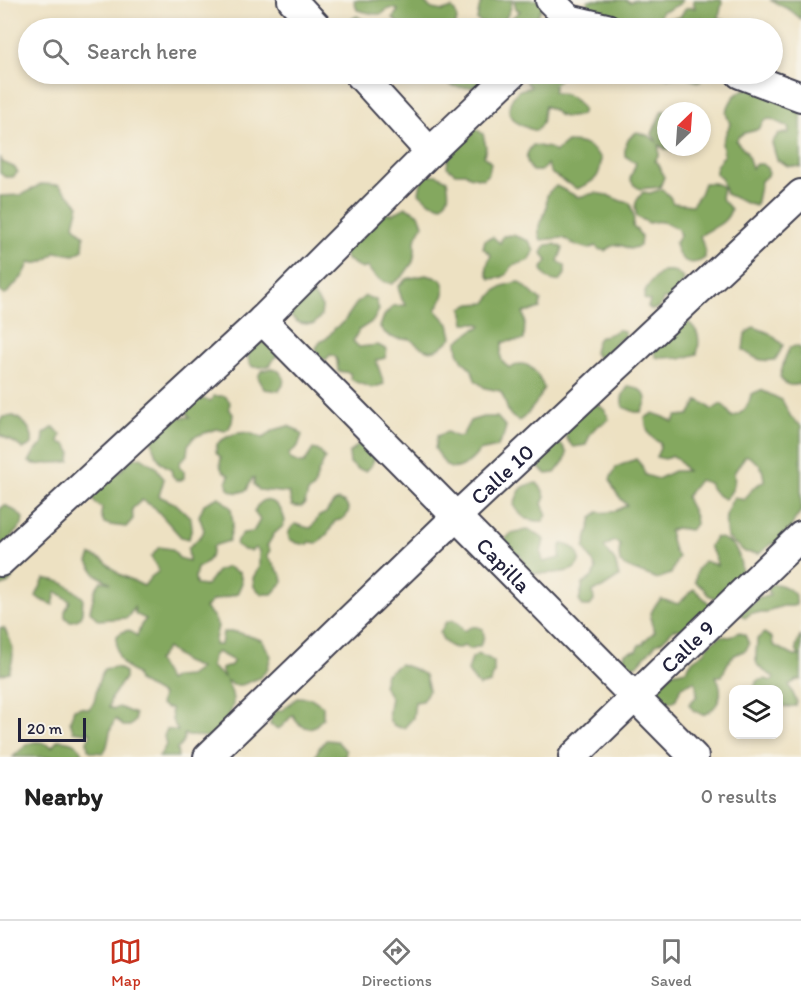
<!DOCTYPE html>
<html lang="en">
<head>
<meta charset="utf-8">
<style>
	:root { --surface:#fff; --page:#f2f2f2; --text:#222; --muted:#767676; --line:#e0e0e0; --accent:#c8321e }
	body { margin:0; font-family:Itim,sans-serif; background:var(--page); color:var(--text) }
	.controls { position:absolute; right:18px; bottom:18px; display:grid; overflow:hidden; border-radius:12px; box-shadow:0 3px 9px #0003 }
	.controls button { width:54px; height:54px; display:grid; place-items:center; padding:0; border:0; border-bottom:2px solid var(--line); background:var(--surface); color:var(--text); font:30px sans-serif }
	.compass { position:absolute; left:657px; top:102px; width:54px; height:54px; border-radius:50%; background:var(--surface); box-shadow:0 3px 9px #0003; rotate:25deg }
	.scale { position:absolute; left:18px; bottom:15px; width:68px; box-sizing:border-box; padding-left:6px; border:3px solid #22223b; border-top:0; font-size:16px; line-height:21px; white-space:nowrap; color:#22223b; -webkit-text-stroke:4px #f7f3e8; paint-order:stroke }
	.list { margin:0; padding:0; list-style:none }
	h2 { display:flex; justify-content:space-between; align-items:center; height:78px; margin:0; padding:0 24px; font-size:26px }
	h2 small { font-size:20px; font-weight:400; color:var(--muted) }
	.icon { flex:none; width:33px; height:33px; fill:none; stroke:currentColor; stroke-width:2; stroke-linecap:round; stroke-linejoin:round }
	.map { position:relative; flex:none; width:801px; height:757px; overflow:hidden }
	.search { position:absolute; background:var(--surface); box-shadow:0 3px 9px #0003; left:18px; right:18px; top:18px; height:66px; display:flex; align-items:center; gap:15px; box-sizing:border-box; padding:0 21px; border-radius:33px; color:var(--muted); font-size:22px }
	.sheet { height:162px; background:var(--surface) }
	nav { display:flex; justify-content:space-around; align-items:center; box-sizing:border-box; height:84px; border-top:2px solid var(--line); background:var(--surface); font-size:16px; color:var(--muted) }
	nav a { display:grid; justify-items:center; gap:3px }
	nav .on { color:var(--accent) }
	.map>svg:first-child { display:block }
	.forest { fill:#84a85e; stroke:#53654c; stroke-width:1.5; fill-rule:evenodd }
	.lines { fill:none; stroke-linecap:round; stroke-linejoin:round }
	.minor-casing { stroke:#403f4f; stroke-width:32 }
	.minor { stroke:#fff; stroke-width:28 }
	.labels { text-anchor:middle; stroke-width:4.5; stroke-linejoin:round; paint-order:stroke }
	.street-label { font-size:22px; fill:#22223b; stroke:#f7f3e8 }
</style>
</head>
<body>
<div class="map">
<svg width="801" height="757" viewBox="0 0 801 757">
	<rect width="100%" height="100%" fill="#f7f3e8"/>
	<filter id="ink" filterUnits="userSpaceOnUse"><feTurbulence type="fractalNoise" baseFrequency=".0167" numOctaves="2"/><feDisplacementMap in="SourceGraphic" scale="12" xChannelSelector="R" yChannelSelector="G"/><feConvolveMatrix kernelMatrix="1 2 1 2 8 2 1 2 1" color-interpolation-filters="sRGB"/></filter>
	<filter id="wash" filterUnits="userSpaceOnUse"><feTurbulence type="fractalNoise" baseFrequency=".008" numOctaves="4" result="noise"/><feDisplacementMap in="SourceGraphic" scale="24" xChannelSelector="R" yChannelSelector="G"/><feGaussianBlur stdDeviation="1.35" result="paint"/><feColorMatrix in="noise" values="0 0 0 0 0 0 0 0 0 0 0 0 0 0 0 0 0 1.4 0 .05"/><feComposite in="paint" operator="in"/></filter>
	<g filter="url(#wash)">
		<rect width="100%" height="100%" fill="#ede1c2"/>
		<g class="forest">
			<path d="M354,0H421L432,9L443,11L452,8C458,14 458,21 454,28H402L393,18L398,10C391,7 387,9 382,14H374L357,10Z"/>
			<path d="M482,0H512C511,19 495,33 477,20L479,9Z"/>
			<polygon points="514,0 545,0 535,22 528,25 526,28 500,28 520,11 516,9"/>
			<polygon points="588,0 626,0 630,2 635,0 682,0 681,3 668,10 662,11 655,28 634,28 619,22 612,26 585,11"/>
			<path d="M693,0H721L722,2L719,18L742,28H704L705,24L702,19V23L699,28H664L669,19L680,17C685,9 686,6 695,8Z"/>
			<polygon points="770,0 801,0 801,19 790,10"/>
			<polygon points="357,16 371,25 372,28 345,28 344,26 350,20"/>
			<path d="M441,74H493L485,85C470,88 447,92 441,74Z"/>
			<path d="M527,74H563L555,84L553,92C568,95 573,95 583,109L581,115C573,117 566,119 559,115C553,111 552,108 545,106C541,117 546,122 536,131C523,127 505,120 510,103C512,99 514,94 518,91C521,89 527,88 531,87L526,82Z"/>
			<polygon points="658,74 703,74 700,82 692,80 686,76 669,78"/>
			<path d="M749,87L801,103V167L788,166L777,160L772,143L778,134L789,133L788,127L771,119L765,120C762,123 761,127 758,129C750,134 741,130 736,141L747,153L752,168L756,164H762L767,168L769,174L761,181L756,206L746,203L726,194L721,178L716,174V166L724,155L722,143L730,124L726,113C731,98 734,94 749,87Z"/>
			<path d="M671,110L673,111H666V147H687L677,153L667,150L659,145V155L655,161L660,167L664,177L660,187L640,189L634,185L630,179L636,163L625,156C624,145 627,138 637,132L649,136L657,142L652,134L662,111Z"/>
			<polygon points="472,126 483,134 486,147 484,156 491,163 489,173 483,179 469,176 465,173 455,173 447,167 449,153 453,152 450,148"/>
			<path d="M567,142C583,142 590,145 601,158C601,178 595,181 577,189L552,174L547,164C543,171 540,172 532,171C525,160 524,155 533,145L549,148L555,152Z"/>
			<polygon points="0,156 2,162 14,167 18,172 13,177 5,177 0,173"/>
			<path d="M427,175H437L447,180C449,192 451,198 441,206L429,202L419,193L421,182Z"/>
			<path d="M704,183H715L723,187L721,198L731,209C727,225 712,227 700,236L705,249V258C696,265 684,265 678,253C676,250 676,246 675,243L680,236L678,229C669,223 659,219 649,223L637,217C633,204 636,201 643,192L650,193L662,189L670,197L673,203L692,205L700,194Z"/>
			<path d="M41,184L59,185L79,205L74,225L84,236L83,250L74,255L56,252C48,259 41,266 30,262L23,276L5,295L0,292V196L22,195Z"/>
			<path d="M556,186L578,197L595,193L607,195L621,201L630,203L634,217L633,227L637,230L641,236L640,246L630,249C620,244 614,243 605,251L599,249L595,246L589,249L572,244L569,241L563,238L541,240C536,228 540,222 545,212C550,200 540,197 556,186Z"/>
			<path d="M406,207L419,214L423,225L415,240V251L413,262L403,276L392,284C380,281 374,278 368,267L362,269L346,259L343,250L369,212L393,214Z"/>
			<path d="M513,235L529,241L534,251L530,260L512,266C507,277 502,278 490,279C484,271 487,264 491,255L483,248L485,240L493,237L500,243L503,236Z"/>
			<path d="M555,244L563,248L558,261L565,266V274L560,281C551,282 543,277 542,268L547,261L542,253L546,245Z"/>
			<path d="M663,271C673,270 678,271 684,280C682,287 675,290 671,299H663C661,307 660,308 652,310L648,307L650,301L644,299C644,287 654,278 663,271Z"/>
			<path d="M426,275L441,279C448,292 443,298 436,310L449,324L452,337C436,355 428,355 410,339C396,339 388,339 380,327L384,316L393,306L406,305L402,300L398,287L406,279Z"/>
			<path d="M520,282L541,301L540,308L529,312H523L525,320L524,340L503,342C500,354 498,361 510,368C513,367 516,365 520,364C532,363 540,378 544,388C539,401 531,411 520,421C503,415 509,403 500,391L485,388L475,380L472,370L463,361L458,352L457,342L473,330L480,327L482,325L474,323H465L462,308L471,304L486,303C496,288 502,284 520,282Z"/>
			<path d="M300,290L314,295L322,307L321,316L314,324C300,324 297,324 287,312Z"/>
			<path d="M365,296L376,300L379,310L373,321L359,330L353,341L359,347L378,345L387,350L385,358L376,360L384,384L372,388C364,384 357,384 351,379L350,373L338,371L337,361L335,356L330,355L326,360L319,357L316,348L320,342L327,338L335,328L343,323L356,304Z"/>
			<path d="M686,320C699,330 701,338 697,354L681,359C669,355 665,360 656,357L652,347Z"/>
			<path d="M754,327L769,333L783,345L780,352L775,360C759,362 755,358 743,350L745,334Z"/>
			<path d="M617,330H621L625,332V336C618,340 606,352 602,358H599L594,353C598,328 603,341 617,330Z"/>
			<path d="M268,336L278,355C273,358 274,361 270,365C266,368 258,367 253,367L249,363L247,350L256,344H261Z"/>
			<path d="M798,346L801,349V386L799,384C790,387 785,385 780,377L785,358L790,347Z"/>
			<polygon points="271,368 279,371 284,378 283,385 279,391 264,389 258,377 261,371"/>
			<path d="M629,386C644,389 652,398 641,412H635L623,407C620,398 623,393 629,386Z"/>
			<path d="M761,390L782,400L791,417L801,426V511L794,521L791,528L775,544H771L759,554L745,552L727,537C724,519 725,513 734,497L744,500L754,487L764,481C763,465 759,463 746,455L734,473C736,483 733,492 725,499C717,496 712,492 709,483L699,480L686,497C690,509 695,510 696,524L690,530L676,528L669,531L674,551L678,557L671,574L657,579C645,573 631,571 620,563L619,554L620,545L614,541L604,547L615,561L619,577L602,588L593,591L594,601L590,606H583L579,601L583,584L592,577L596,569C594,561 588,555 584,548L592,518L598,512C610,514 617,511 627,505C618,497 613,490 610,479L616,467L636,459L642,466L645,475L658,479L674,471H687C682,466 679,459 673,456L665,459L656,457L660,448V443C648,436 647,432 645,418L653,413L664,417L673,422L677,416L689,415L698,400L707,405L712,410L721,404L726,408L732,417C744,413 749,406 751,394Z"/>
			<path d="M214,396H225L230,402L229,409L233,414L232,422L229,428L225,431L216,429L194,437L188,445L187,455L181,461L179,466L184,471V478L181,480H176L172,475L171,469C154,461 152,447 151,430L169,418L190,417L185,410L195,397L210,401Z"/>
			<path d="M594,402L605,410L609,419C604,424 601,424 596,427C591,432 588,439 586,445L574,447C564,440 565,431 564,419Z"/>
			<path d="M14,416C25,422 34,430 32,444L23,449L15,443L0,435V420L3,417Z"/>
			<path d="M483,417H497L506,427L503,437L497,447L479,451C473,460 457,475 446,465C442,461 439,453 435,449L437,436L447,432L457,437L462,436L470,421Z"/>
			<path d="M288,426L297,430L302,435L298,446L289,454L290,459L299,463H304L313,449L320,451L325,459L318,473L314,488L308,492C305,503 306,510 292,506L289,493L259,490L254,485V478H252L247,490C239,493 235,494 228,489L227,482L229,475C221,472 219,467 221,458L216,452L217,444C226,436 238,431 249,433C254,434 258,437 263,438L274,430Z"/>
			<path d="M54,427L61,435L59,442L67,445L71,452L70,461C62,464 58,462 50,463C41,464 38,466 29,462L35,451L43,444L44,434Z"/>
			<polygon points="553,443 562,445 567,453 565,460 555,473 546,474 539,468 536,460"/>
			<polygon points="359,444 366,446 376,455 371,466 365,471 357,469 350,463 349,453"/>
			<polygon points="141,457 156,467 164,479 159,496 176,504 191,518 192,527 189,539 181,537 154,507 142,500 132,509 133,519 126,527 110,525 104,523 101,515 102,508 95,503 92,496 111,476 121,471 130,459"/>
			<path d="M537,483L542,489L545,497L542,504L547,515L543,521C528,522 521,518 514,505C519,490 520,485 537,483Z"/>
			<path d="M219,497L231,508L233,524L229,541L213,546C212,557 208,563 197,568L195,577L196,585L206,586L217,571L227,567L240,573L242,583L237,594L212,601L205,608L213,616L218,626L215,639V645H221L223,632H237L262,640L271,656L267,670L259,678L242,685H233L226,680C230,687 234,695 233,704C231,717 219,730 210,737L188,736L184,734C184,741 183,744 177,749L178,757H158H159L166,745L164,736L167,729L178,731L172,720L171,708H166L160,705L162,695L138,681L136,674C120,665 115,654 117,636L122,632L129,630L137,636L141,625L146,619L135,614L134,606L133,610L127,618L98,620L90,611L95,590L101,581L111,583L96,575L88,562L91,555L103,560L119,574L144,586L151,577L159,571L151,557L159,547L172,549L179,558L189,561L188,548L202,535L204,530L199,516L204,504ZM167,648L185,662L200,668L189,676L175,677L168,681L165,674L157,661ZM217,652L234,661L230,666L221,669L224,677L211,667L213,656Z"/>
			<path d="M264,500C277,501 282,509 285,521L283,526L274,534L267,546L270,550L267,556L269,559L282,576L283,582L272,594H262L254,587L253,578L259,567V551L255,548L251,551L244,550L236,545L237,540L243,533L253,532L260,520L254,512L257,506Z"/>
			<path d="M338,500L345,503L349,509C347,517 343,520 335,521L328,533L318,543L309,542L308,545L297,543L289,539C287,532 290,528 295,524C301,525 305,528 311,528L319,516L326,513L334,502Z"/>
			<polygon points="5,505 17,512 23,518 22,525 0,549 0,509"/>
			<path d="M528,530L538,534L544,540L541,553L543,562L560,558V549L562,544C572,546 577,549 580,559C578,564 576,569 571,570C565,573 532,575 527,572C523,569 522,559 520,554L511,555L501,546C507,533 515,531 528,530Z"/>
			<path d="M715,537C737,540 741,556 742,576L720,600L708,595L703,588L695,582L697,570L704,561L717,565L715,556L709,547Z"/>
			<path d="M26,551L28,557L24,567C9,570 16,585 0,586V560Z"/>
			<path d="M44,579C62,579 70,587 83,598L82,612L79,619L70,622L65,617V611L70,601C65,599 61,593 56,592L53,605L41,600L36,596Z"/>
			<path d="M771,584C783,583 799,592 796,605C791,607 790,606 785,606C780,606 777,609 772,609L767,613H751L745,618L740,614L759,597L770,596L768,589Z"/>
			<path d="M694,589L711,605L692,631L674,629L662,641L656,644L638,664L633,666L628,664L623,659L625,653L632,651H636L639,645L643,644C645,638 651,636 655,631C647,618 650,610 661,599L678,604Z"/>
			<path d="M452,620L457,623L464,631C472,626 475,625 483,629L484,637L480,646L470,649L464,646C454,652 443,643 440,633L445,623Z"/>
			<path d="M0,628H4C13,644 16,655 9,672L0,675Z"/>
			<path d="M739,632L745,635L749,644L746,650C729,656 729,660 722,676H716C725,692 720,708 703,715L693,710L689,704L697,696L696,684L694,681L681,687L676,699L672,702L657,699L651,695L672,673L686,670L693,660L705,652L708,645L721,636L730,637Z"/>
			<path d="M764,633L772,638L773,645L794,656H799C794,647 796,645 801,635V680H797L789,685L797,702L796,706L786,707L779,705L778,690L756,689L754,687L757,681L765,679L772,681L774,677C751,664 756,664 757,639Z"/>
			<polygon points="478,654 488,658 494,662 494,673 490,683 479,686 473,679 468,671 472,658"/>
			<path d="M400,664L414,669L425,675L429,690L422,701L415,702L413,718L404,728C384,727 388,712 391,698L383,685L386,674Z"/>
			<path d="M116,667L125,672V678L111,698L109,707L114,709L119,707L135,714V721L130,726H123L116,719C107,729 111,742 104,753L92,752L88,749L87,741L91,734L88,731L86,733L73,731L70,721L74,709L81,707L89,709L94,702L98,683L104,669Z"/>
			<path d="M298,697L311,698L323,706V718C320,721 318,724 315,726C306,731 296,724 293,715C287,720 284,726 278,729L270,725L271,717L275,711L282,710Z"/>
			<path d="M58,740C71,740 80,744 84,757H13C25,745 34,736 52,747Z"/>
			<polygon points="326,740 337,741 346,751 345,757 315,757 319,748"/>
		</g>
	</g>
	<g filter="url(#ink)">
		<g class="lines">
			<defs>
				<g id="minor">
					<polyline points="292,0 318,28"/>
					<polyline points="550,0 569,19"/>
					<polyline points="559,28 569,19 607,28"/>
					<polyline points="359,74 430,152"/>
					<polyline points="740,74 801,97"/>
					<path id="s1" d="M262,320L694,757"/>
					<polyline points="0,562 262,320 430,152 512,74"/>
					<path id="s2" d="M208,757L456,517L801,194"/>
					<path id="s3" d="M573,757L801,536"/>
				</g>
			</defs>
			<use href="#minor" class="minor-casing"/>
			<use href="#minor" class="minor"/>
		</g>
	</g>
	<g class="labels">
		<g class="street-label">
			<text dy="8" stroke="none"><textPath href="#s2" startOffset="408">Calle 10</textPath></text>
			<text dy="8" stroke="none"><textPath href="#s1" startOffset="344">Capilla</textPath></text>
			<text dy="8" stroke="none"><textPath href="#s3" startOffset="159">Calle 9</textPath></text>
		</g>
	</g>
</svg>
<div class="controls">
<button><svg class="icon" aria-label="layers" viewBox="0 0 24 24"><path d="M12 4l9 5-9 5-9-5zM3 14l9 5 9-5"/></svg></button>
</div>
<svg class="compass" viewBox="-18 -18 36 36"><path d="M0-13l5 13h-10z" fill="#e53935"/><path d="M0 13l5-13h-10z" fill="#767676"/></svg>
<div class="scale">20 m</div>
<div class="search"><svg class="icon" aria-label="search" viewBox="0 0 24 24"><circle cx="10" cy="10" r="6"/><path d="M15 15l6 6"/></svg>Search here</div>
</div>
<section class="sheet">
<h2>Nearby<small>0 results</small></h2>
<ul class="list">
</ul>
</section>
<nav>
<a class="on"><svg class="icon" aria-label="map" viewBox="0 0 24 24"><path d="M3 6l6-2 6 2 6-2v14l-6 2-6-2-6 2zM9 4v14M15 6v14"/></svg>Map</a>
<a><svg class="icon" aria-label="directions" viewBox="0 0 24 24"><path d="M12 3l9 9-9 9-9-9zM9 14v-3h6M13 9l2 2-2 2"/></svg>Directions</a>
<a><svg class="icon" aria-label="saved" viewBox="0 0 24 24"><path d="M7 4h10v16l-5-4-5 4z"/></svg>Saved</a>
</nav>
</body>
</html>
